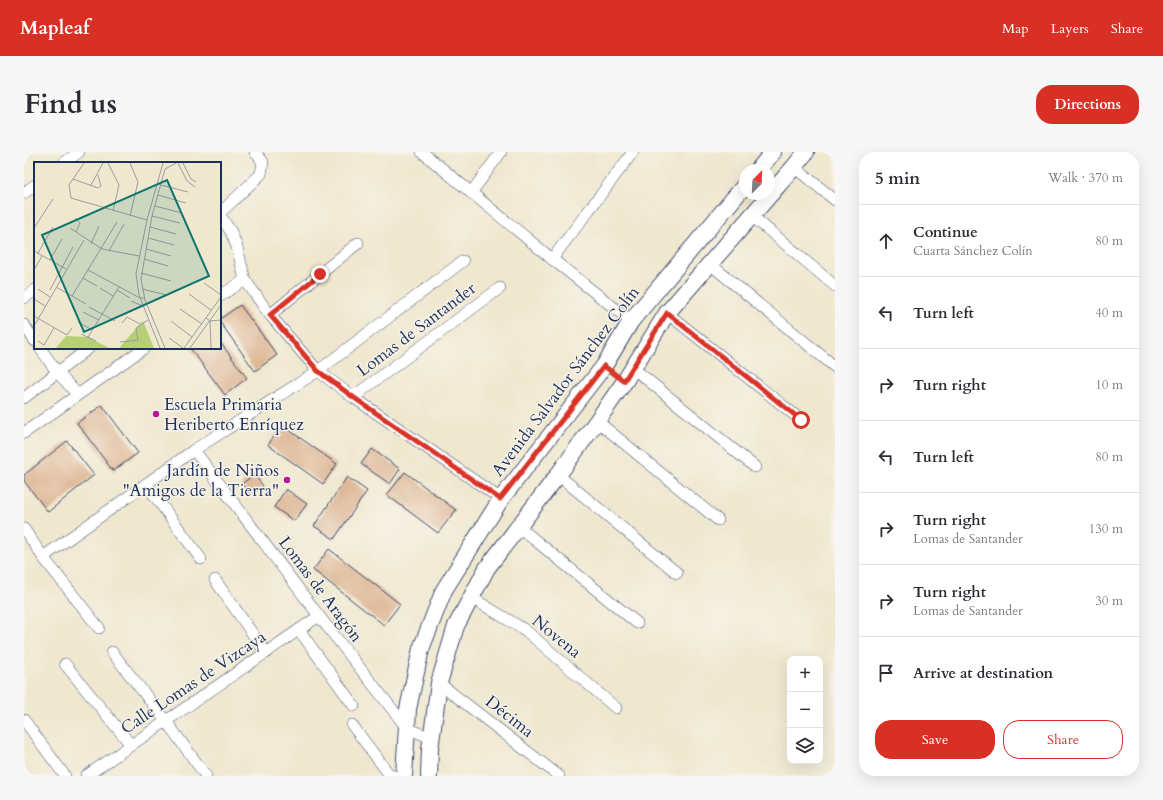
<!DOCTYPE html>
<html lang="en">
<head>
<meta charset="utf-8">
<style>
	:root { --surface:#fff; --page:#f7f7f7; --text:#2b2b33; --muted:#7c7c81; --line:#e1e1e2; --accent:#d93025 }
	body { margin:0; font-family:Cardo,serif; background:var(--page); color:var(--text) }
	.controls { position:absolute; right:12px; bottom:12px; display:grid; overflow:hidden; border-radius:8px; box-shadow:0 4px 16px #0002 }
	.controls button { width:36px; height:36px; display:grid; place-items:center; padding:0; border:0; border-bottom:1px solid var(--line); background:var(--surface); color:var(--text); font:20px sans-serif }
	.compass { position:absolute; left:715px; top:12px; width:36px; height:36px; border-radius:50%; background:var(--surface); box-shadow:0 4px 16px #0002; rotate:24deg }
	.stop { position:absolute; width:12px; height:12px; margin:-9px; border:3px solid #d93025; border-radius:50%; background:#fff }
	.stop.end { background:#d93025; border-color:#fff; box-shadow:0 1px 4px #0008 }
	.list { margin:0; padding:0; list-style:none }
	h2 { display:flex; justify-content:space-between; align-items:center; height:52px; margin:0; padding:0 16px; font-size:17px }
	h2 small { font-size:13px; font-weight:400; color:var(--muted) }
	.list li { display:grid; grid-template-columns:26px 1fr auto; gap:12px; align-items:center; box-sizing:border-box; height:72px; padding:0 16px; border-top:1px solid var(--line) }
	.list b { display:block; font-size:15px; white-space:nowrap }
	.list p { margin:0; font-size:13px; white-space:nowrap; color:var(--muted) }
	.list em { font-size:13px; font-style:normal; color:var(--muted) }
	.actions { display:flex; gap:8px; padding:12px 16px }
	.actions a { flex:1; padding:9px 0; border:1px solid var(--accent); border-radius:16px; text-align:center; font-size:14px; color:var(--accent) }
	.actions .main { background:var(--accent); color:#fff }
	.icon { flex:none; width:22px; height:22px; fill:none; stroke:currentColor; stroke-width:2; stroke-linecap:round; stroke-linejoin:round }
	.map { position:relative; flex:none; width:811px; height:624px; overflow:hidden; border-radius:16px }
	header { display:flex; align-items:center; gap:24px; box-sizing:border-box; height:56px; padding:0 20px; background:var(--accent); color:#fff }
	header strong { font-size:19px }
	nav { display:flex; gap:22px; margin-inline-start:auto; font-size:14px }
	.intro { display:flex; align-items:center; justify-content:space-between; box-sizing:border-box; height:96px; padding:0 24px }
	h1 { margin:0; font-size:28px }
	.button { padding:10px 18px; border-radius:16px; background:var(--accent); color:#fff; font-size:14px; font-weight:700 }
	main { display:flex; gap:24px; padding:0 24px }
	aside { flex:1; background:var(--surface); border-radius:16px; box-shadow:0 4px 16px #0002 }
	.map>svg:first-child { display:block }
	.building { fill:#dbb08d }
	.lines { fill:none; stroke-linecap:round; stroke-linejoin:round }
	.street-casing { stroke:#3b4b6f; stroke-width:12 }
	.secondary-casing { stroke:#3b4b6f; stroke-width:18 }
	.street { stroke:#fff; stroke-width:11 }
	.secondary { stroke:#fff; stroke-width:16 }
	.route { stroke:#d93025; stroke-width:5 }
	.poi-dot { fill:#b5179e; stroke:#f7f3e8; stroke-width:1.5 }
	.labels { text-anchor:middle; stroke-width:3; stroke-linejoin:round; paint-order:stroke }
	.street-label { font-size:17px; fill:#1b2f5e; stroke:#f7f3e8 }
	.poi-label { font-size:17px; fill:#1b2f5e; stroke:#f7f3e8; text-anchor:start }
	.inset-road { fill:none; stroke:#9a9da1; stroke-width:1 }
	.view { fill:#0f766e; fill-opacity:0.15; stroke:#0f766e; stroke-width:2 }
	.inset-edge { fill:none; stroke:#1b2f5e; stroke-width:2 }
</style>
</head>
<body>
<header>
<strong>Mapleaf</strong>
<nav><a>Map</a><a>Layers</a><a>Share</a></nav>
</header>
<div class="intro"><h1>Find us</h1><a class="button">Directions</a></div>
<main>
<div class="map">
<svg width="811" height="624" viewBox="0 0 811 624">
	<rect width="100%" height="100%" fill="#f7f3e8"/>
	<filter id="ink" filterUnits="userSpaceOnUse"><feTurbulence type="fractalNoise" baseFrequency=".025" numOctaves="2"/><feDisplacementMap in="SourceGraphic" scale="8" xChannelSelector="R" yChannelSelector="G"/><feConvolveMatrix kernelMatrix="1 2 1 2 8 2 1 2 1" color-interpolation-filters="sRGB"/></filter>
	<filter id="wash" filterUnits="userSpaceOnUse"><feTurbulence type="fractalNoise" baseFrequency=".012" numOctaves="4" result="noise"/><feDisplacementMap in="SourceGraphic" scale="16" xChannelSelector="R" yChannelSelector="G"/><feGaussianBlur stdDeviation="0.9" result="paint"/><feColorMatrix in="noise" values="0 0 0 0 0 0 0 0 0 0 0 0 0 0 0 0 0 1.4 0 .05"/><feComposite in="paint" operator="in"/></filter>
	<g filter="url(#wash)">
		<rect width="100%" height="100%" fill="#efe7ce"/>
		<g id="blocks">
			<g class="building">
				<polygon points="216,153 253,203 231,219 196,170 196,167"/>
				<polygon points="196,190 223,226 201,243 166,196 196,196"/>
				<polygon points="78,253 114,301 89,319 53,271"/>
				<polygon points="258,273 313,312 299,332 244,293"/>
				<polygon points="43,289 70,323 24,360 0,329 0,323"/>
				<polygon points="348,297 376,317 366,332 337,312"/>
				<polygon points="381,320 432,358 414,381 363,343"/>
				<polygon points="230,322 239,334 227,343 218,332"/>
				<polygon points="323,325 343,339 310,387 290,374"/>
				<polygon points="262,337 283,352 270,369 250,355"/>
				<polygon points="305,397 376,452 360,473 289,418"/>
			</g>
		</g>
	</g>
	<g filter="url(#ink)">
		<use href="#blocks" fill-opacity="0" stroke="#3b4b6f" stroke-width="1"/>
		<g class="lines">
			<defs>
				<g id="street">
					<polyline points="398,0 528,107 607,169"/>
					<polyline points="40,11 55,0"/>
					<polyline points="770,15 811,48"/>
					<polyline points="0,41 11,33"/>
					<polyline points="447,41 477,0"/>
					<polyline points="196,61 237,22 239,10 231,0"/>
					<polyline points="196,63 207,80 213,95 221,128 246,163 294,219 329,245 477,347"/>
					<polyline points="728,64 811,134"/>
					<polyline points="528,107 609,0"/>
					<polyline points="686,112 811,215"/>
					<polyline points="196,144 221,128"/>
					<polyline points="0,146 11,138"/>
					<polyline points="643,161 777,268"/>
					<polyline points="246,163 334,91"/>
					<polyline points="0,173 11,189"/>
					<polyline points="16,196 33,220 53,242"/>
					<polyline points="609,216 731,315"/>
					<polyline points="329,245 476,136"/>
					<polyline points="0,246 65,196"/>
					<polyline points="573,269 694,368"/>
					<polyline points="0,281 120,196"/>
					<polyline points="170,298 295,464 383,576 407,586"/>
					<polyline points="534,323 653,421"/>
					<polyline points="122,332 177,407"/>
					<polyline points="495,375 613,471"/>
					<polyline points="0,377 19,405 75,476"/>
					<polyline points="19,405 170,298 294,219 439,109"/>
					<polyline points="191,428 242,501"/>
					<polyline points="448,446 501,478 592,556"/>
					<polyline points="275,478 330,554"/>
					<polyline points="88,500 142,569 182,624"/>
					<polyline points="41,512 107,593"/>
					<polyline points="415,531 535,624"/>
					<polyline points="0,568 41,624"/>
					<polyline points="328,573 365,622 370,624"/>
					<polyline points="62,624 295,464"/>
				</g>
				<g id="secondary">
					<polyline points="734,18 749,0"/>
					<polyline points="380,624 384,557 397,497 420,438 477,347 580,214 607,169 721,33"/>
					<polyline points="405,624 406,597 415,531 432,474 463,416 534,323 573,269 601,229 643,161 770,15 782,0"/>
				</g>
			</defs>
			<use href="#street" class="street-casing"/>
			<use href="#secondary" class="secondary-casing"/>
			<use href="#street" class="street"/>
			<use href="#secondary" class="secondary"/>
		</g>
	</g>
	<g class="lines" filter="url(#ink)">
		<polyline class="route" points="296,122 246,163 294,219 329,245 476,347 580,214 600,229 643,161 777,268"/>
	</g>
	<g class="poi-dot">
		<circle cx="132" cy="262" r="4"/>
		<circle cx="263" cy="328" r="4"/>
	</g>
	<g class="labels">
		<g class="street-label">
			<text transform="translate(392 177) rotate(-37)" y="6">Lomas de Santander</text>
			<text transform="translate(541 229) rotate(-53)" y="6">Avenida Salvador Sánchez Colín</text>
			<text transform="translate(297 437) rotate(53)" y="6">Lomas de Aragón</text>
			<text transform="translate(533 484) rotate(39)" y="6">Novena</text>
			<text transform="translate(169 530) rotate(-34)" y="6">Calle Lomas de Vizcaya</text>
			<text transform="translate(486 564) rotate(38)" y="6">Décima</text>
		</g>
		<g class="poi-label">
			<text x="140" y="258">Escuela Primaria<tspan x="140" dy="20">Heriberto Enríquez</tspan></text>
			<text x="255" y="324" text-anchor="end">Jardín de Niños<tspan x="255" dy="20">"Amigos de la Tierra"</tspan></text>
		</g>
	</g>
	<g transform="translate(10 10)">
		<rect width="187" height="187" fill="#efe7ce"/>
		<path d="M109,159L120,186H85L106,162ZM32,174L54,175L75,186H22Z" fill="#b7d076"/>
		<path class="inset-road" d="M50,1L35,23L37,36L113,58M74,1L85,23L79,49M96,1L104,20L96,54M144,1L153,19L161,25M149,1L157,17L162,20M39,17L64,26L67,24L64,13M57,23L69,1M127,23L154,30M124,33L152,41M121,44L148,51M118,54L146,61M41,56L46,61L42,70M116,65L142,72M0,66L19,37M36,66L68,87L105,94M114,76L140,83M57,82L65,64M112,87L137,94M0,89L32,107M75,89L90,62M4,91L19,65M110,97L134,104M16,98L28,77M0,108L8,94M54,108L106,136H111M107,111L137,119M49,116L63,124M170,121L187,133M22,125L52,142M66,126L79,134M4,127L16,135M108,127L133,133M16,128L39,85M83,128L96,136M155,132L177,148M38,134L83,60M0,137L11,144M97,139L109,144M55,145L81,159M146,147L168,162M49,150L65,158M0,154L33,173L38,166M172,156L176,159L187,158M137,159L158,175M176,159L177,186M44,160L58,168M88,161L93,155L106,162M0,164L50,78M47,172L62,179M54,175L85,125M135,176L149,186M4,179L10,183L20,166M86,180L104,178L102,166L114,158M126,186L105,133L102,112L113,58L129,1M131,186L111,138L107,117L118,54L131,7L142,1M150,186L187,135M156,186L187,143"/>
		<path class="view" d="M133,18L175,114L50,170L8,73Z"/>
		<rect width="187" height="187" class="inset-edge"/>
	</g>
</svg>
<div class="controls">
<button>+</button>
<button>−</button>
<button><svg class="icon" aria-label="layers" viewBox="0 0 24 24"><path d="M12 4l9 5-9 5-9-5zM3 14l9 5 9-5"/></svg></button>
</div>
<svg class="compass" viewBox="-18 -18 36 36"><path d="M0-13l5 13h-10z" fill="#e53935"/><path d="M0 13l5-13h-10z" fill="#7c7c81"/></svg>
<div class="stop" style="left:777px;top:268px"></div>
<div class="stop end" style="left:296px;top:122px"></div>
</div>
<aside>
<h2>5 min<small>Walk · 370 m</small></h2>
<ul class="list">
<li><svg class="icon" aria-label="ahead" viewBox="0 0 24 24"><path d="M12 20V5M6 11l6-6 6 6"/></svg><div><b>Continue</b><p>Cuarta Sánchez Colín</p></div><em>80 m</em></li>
<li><svg class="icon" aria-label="left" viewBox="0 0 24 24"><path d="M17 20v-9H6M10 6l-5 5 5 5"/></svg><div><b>Turn left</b></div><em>40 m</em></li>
<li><svg class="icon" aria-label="right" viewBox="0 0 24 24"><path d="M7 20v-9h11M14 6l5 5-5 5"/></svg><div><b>Turn right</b></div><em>10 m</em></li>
<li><svg class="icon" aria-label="left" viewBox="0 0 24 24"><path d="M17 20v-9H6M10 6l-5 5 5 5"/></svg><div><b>Turn left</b></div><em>80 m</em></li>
<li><svg class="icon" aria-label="right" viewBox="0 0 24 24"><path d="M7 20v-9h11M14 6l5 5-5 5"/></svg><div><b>Turn right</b><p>Lomas de Santander</p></div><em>130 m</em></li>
<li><svg class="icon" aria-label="right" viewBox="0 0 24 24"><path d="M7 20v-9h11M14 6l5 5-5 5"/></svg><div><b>Turn right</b><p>Lomas de Santander</p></div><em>30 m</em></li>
<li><svg class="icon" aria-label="arrive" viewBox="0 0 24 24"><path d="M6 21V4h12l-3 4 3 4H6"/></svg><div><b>Arrive at destination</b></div></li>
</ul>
<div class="actions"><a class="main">Save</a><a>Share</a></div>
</aside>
</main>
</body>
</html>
